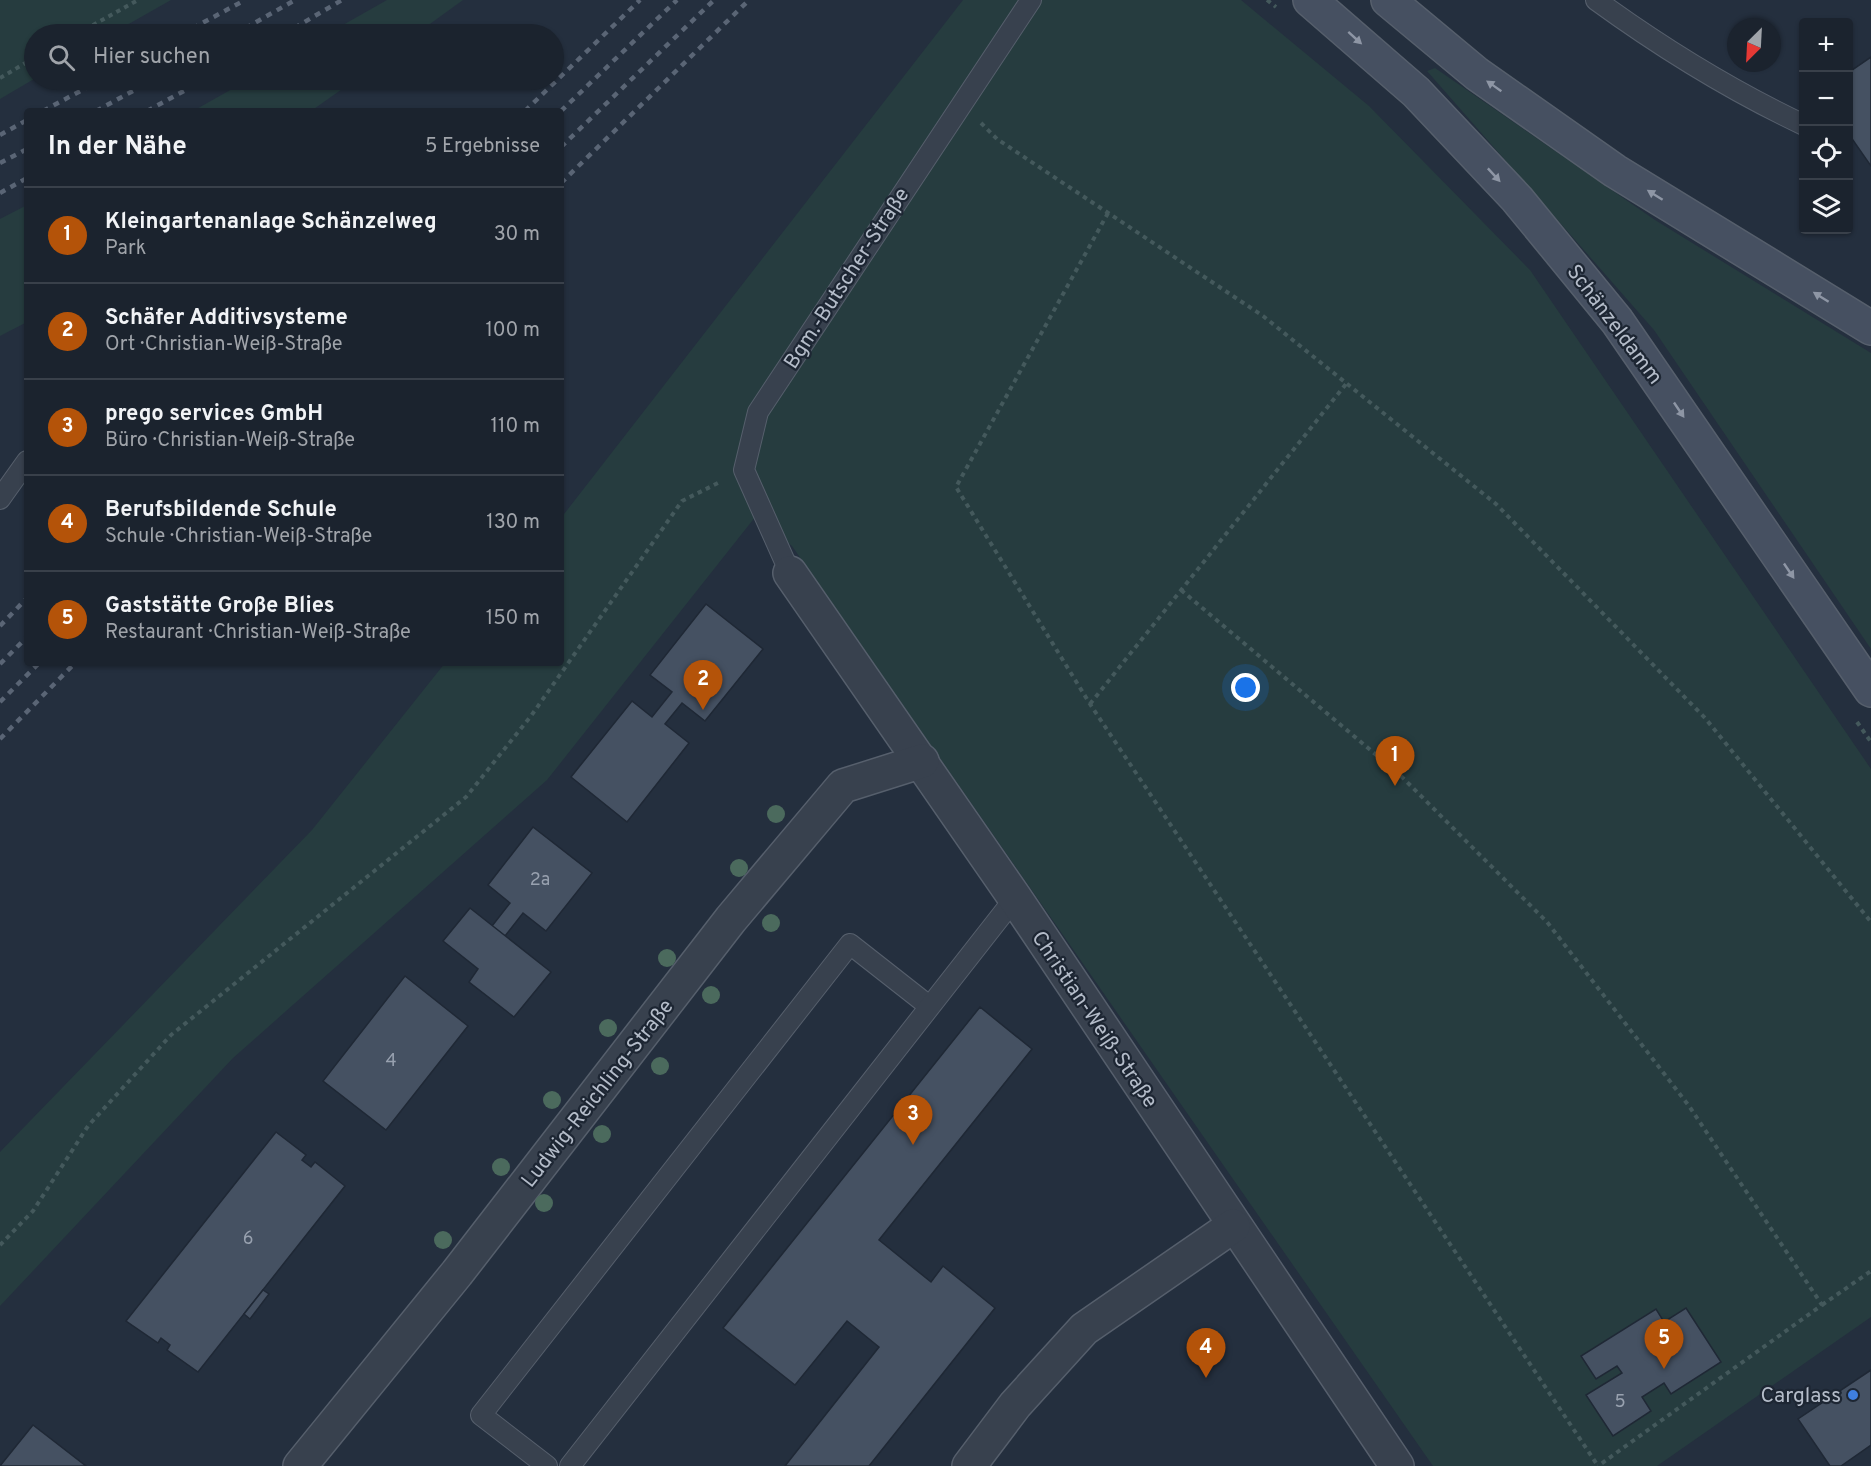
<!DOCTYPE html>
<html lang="de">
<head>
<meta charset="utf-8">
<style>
	:root { --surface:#1b232e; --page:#282f3a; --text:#f1f3f6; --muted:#a0a4aa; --line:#39404a; --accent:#b45309 }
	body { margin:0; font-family:Overpass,sans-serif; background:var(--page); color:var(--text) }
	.controls { position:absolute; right:18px; top:18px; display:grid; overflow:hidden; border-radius:6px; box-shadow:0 2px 4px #0004 }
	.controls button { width:54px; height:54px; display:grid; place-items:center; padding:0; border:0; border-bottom:2px solid var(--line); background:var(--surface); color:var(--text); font:30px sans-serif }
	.compass { position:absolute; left:1727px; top:18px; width:54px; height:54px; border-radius:50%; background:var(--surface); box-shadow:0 2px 4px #0004; rotate:204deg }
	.you { position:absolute; left:1246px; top:688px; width:21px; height:21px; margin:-15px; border:4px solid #fff; border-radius:50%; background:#1a73e8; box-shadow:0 0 0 9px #1a73e833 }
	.badge { display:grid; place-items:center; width:39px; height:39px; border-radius:50%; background:var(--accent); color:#fff; font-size:20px; font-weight:700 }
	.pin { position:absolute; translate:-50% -50px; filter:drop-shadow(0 2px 3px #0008) }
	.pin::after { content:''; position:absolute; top:32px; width:21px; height:18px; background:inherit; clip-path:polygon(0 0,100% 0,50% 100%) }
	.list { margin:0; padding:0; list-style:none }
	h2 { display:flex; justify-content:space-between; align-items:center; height:78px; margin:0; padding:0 24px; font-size:26px }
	h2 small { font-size:20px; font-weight:400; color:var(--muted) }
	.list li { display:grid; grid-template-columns:39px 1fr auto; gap:18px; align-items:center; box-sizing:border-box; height:96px; padding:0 24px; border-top:2px solid var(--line) }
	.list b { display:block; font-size:22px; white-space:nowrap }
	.list p { margin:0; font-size:20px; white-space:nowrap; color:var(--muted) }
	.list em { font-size:20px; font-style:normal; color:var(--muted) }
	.icon { flex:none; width:33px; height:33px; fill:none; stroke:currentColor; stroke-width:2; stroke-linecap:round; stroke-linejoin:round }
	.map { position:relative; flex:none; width:1871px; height:1466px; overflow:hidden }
	.search { position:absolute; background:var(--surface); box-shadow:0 2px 4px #0004; left:24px; top:24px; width:540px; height:66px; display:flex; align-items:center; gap:15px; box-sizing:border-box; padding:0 21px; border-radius:33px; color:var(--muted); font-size:22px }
	.panel { position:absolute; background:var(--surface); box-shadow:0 2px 4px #0004; left:24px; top:108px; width:540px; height:558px; border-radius:6px }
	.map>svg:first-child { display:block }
	.green { fill:#263c3f }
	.building { fill:#455162; stroke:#1f2835; stroke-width:1.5 }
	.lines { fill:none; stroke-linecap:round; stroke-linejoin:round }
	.lane-casing { stroke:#565f6c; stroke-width:22 }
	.street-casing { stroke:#565f6c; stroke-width:36 }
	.secondary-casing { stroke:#565f6c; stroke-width:36 }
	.path { stroke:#44595c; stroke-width:4; stroke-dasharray:4.5 4.5; stroke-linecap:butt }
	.lane { stroke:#38414e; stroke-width:20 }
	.street { stroke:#38414e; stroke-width:33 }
	.secondary { stroke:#465061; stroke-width:33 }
	.rail { stroke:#5a6575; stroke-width:4.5; stroke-dasharray:6 6; stroke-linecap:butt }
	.tree { fill:#4b6a5d }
	.oneway { fill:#8e96a5 }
	.shop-dot { fill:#3f7fe0; stroke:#1d2633; stroke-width:2 }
	.labels { text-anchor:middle; stroke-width:4.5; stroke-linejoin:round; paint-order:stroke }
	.number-label { font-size:18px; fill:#98a1af }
	.street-label { font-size:21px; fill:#b4bcc9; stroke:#1d2633 }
	.poi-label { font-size:21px; fill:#b4bcc9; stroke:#1d2633; text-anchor:end }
</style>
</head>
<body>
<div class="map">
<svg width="1871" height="1466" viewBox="0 0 1871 1466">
	<rect width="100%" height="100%" fill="#242f3e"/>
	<g class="green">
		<polygon points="0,0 171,0 111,34 34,34 34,79 0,99"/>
		<polygon points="387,0 463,0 416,34 327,34"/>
		<polygon points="963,0 1241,0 1369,106 1530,270 1871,769 1871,1317 1657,1466 1433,1466 792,546 756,516 547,780 233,1058 0,1306 0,1152 312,830 445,663 561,663 561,518"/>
		<polygon points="1435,68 1655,220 1871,353 1871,649 1654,330 1427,71"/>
		<polygon points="248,80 355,80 311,111 193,111"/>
		<polygon points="27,205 27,322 0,336 0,219"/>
	</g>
	<g class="building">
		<polygon points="1871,57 1871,166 1848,133 1848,73"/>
		<polygon points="706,604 763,649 705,721 682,703 665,724 689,743 627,822 571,777 632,701 652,717 672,692 650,675"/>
		<polygon points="533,827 592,873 546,931 523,913 505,936 492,926 510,903 488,885"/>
		<polygon points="470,908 551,972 514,1017 469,982 478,969 443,941"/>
		<polygon points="405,976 468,1026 386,1130 323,1081"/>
		<polygon points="980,1007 1032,1049 879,1240 931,1282 943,1266 995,1308 869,1466 785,1466 879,1347 847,1321 795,1385 723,1328"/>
		<polygon points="276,1132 306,1155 302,1160 311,1167 315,1162 345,1186 198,1372 167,1350 170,1345 161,1338 158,1343 126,1321"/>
		<polygon points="263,1290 269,1294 250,1319 244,1314"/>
		<polygon points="1686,1308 1721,1362 1671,1394 1664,1383 1642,1397 1651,1411 1613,1436 1586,1395 1622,1373 1617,1366 1596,1379 1581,1356 1656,1309 1664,1322"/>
		<polygon points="1871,1370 1871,1445 1841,1466 1830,1466 1798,1419"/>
		<polygon points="33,1425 86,1466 0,1466"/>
	</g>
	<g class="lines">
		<defs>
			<g id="lane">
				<path d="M1596,0C1662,48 1730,90 1804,125"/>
				<polyline points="0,499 27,461"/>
				<polyline points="790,573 744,470 758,412 1031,0"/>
				<polyline points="547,1466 481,1415 850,944 929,1006"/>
				<polyline points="570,1466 1015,898"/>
			</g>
			<g id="street">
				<polyline points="790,573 1015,898 1397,1466"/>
				<polyline points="300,1466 457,1273 731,919 843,786 922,761"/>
				<polyline points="969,1466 1015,1405 1084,1329 1233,1226"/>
			</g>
			<g id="secondary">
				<polyline points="1310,0 1416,92 1517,199 1617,321 1871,690"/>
				<polyline points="1388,0 1477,74 1615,171 1871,328"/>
			</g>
		</defs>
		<use href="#lane" class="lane-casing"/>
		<use href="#street" class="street-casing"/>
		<use href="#secondary" class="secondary-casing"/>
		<g class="path">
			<polyline points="1267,0 1276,7"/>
			<polyline points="77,34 138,0"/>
			<polyline points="0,78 34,58"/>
			<polyline points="981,123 997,139 1263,316 1496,504 1705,718 1871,922"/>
			<polyline points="1108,213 956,487 1090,704 1598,1466"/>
			<polyline points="1181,590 1400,775 1547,922 1689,1106 1822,1305 1598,1466"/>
			<polyline points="1090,704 1346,384"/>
			<polyline points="1857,722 1871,742"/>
			<polyline points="0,1245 33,1211 88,1126 171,1035 466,797 531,716 682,501 720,482"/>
			<polyline points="1822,1305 1871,1271"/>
		</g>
		<use href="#lane" class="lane"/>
		<use href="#street" class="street"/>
		<use href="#secondary" class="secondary"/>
		<g class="rail">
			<polyline points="182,34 245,0"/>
			<polyline points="235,34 295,0"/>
			<polyline points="284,34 342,0"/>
			<polyline points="43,111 101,80"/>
			<polyline points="96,111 153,80"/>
			<polyline points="147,111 204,80"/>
			<polyline points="525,111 640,0"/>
			<polyline points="561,111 677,0"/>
			<polyline points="0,135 27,120"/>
			<polyline points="561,147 714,0"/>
			<polyline points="0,163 27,149"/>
			<polyline points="561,183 749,0"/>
			<polyline points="0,193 27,178"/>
			<polyline points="0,626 27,598"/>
			<polyline points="0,664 27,637"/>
			<polyline points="0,702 39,663"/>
			<polyline points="0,739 75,663"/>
		</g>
	</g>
	<g class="tree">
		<circle cx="776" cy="814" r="9"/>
		<circle cx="739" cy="868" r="9"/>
		<circle cx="771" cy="923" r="9"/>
		<circle cx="667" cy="958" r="9"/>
		<circle cx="711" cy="995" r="9"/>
		<circle cx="608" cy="1028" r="9"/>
		<circle cx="660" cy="1066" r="9"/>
		<circle cx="552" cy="1100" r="9"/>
		<circle cx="602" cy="1134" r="9"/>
		<circle cx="501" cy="1167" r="9"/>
		<circle cx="544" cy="1203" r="9"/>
		<circle cx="443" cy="1240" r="9"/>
	</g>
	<defs><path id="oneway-solid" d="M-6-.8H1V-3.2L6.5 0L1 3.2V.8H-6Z" transform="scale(1.5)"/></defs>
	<g class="oneway">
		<use href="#oneway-solid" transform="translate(1355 38) rotate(42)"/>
		<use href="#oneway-solid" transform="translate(1494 86) rotate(-145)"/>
		<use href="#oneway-solid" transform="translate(1494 175) rotate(47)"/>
		<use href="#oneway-solid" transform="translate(1655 195) rotate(-148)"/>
		<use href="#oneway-solid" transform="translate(1821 297) rotate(-148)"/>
		<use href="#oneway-solid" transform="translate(1679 410) rotate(56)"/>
		<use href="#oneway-solid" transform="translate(1789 571) rotate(56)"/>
	</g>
	<circle class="shop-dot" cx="1853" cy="1395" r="6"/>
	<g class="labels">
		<g class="number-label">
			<text x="540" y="885">2a</text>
			<text x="391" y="1066">4</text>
			<text x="248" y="1244">6</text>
			<text x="1620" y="1407">5</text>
		</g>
		<g class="street-label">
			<text transform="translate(846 278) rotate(-57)" y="7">Bgm.-Butscher-Straße</text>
			<text transform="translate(1615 324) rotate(53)" y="7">Schänzeldamm</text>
			<text transform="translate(1095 1019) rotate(56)" y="7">Christian-Weiß-Straße</text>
			<text transform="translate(597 1093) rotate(-52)" y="7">Ludwig-Reichling-Straße</text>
		</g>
		<g class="poi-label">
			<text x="1841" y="1402">Carglass</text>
		</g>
	</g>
</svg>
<div class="controls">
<button>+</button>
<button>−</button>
<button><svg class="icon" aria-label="locate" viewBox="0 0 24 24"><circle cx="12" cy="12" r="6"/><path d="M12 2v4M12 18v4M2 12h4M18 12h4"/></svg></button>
<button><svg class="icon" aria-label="layers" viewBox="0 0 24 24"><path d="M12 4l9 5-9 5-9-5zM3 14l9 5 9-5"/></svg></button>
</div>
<svg class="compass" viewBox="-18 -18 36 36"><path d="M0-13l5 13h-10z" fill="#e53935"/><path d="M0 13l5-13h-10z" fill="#a0a4aa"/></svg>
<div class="you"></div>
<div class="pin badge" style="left:1395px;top:786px">1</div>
<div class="pin badge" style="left:703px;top:710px">2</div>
<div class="pin badge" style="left:913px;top:1145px">3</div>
<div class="pin badge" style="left:1206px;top:1378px">4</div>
<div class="pin badge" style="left:1664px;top:1369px">5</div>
<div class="search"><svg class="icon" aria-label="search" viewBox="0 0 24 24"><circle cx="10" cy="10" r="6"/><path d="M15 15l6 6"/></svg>Hier suchen</div>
<section class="panel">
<h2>In der Nähe<small>5 Ergebnisse</small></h2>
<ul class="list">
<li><span class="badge">1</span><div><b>Kleingartenanlage Schänzelweg</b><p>Park</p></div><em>30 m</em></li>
<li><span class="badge">2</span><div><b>Schäfer Additivsysteme</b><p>Ort · Christian-Weiß-Straße</p></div><em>100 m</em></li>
<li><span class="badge">3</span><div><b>prego services GmbH</b><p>Büro · Christian-Weiß-Straße</p></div><em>110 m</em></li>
<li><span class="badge">4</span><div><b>Berufsbildende Schule</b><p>Schule · Christian-Weiß-Straße</p></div><em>130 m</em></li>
<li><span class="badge">5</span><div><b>Gaststätte Große Blies</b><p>Restaurant · Christian-Weiß-Straße</p></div><em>150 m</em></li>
</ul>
</section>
</div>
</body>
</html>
